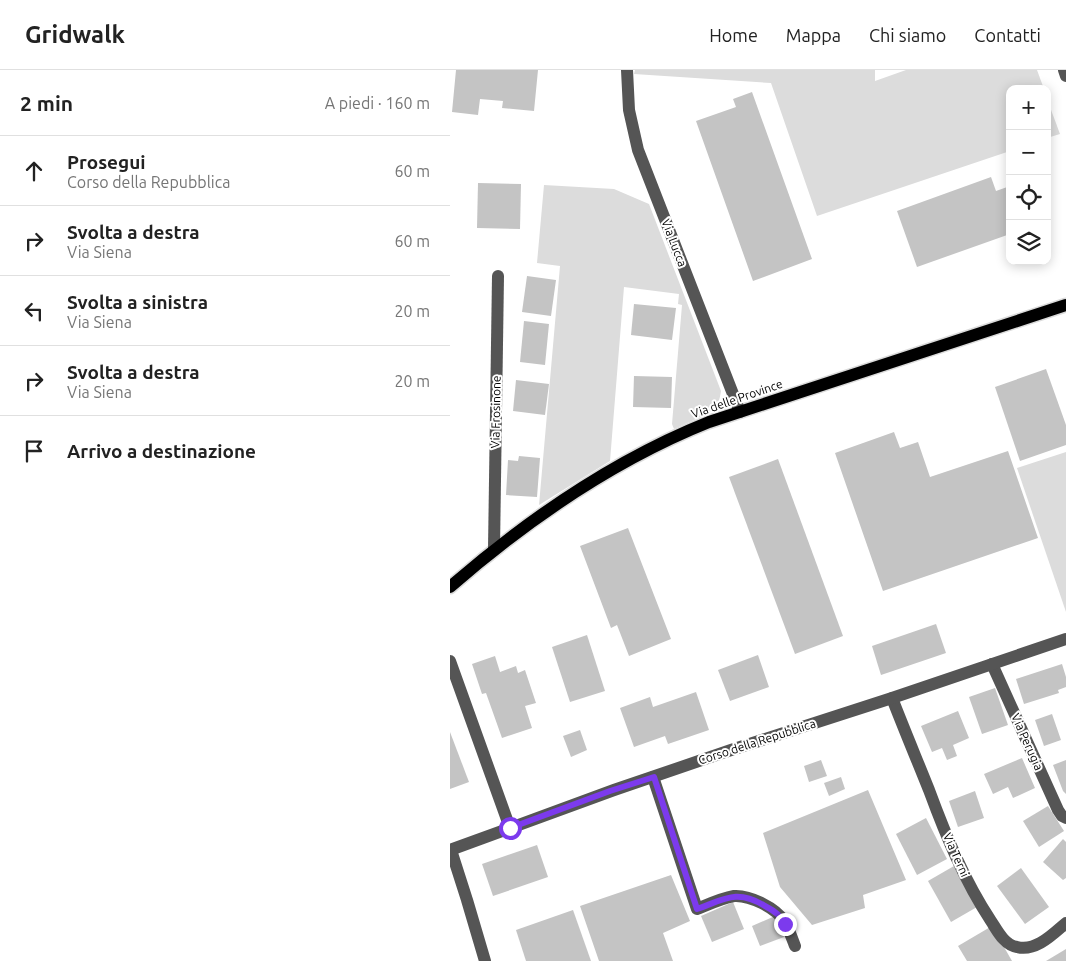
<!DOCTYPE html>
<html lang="it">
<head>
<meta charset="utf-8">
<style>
	:root { --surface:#fff; --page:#f6f6f6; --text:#222; --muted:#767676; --line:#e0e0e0 }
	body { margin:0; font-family:Ubuntu,sans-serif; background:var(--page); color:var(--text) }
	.controls { position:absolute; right:15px; top:15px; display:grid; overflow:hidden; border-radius:10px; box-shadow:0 2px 12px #0003 }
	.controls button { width:45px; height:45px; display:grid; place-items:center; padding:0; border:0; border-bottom:1px solid var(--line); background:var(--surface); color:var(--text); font:25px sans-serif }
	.stop { position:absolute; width:15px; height:15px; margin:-11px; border:4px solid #7c3aed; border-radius:50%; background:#fff }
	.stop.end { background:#7c3aed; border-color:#fff; box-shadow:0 1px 5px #0008 }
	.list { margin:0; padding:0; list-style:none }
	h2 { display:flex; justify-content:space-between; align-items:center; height:65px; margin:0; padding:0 20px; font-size:21px }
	h2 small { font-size:16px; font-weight:400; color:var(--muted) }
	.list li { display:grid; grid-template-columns:32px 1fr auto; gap:15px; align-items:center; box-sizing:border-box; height:70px; padding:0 20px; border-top:1px solid var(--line) }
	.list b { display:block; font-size:19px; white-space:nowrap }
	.list p { margin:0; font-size:16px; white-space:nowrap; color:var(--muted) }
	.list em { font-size:16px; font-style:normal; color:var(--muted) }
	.icon { flex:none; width:28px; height:28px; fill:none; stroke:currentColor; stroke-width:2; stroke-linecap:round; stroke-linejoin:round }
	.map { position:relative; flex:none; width:616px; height:891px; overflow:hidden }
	header { display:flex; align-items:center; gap:30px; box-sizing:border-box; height:70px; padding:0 25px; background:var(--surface); border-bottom:1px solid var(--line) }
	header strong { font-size:24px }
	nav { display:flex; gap:28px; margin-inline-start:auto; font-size:18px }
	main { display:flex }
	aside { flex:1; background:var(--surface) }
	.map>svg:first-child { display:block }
	.green { fill:#dcdcdc }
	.building { fill:#c4c4c4 }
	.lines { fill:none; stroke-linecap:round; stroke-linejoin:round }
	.major-casing { stroke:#dbdbdb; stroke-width:15 }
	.minor { stroke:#555; stroke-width:12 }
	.major { stroke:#000; stroke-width:12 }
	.route { stroke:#7c3aed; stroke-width:6 }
	.labels { text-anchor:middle; stroke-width:4; stroke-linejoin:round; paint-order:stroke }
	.street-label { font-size:12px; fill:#000; stroke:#fff }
</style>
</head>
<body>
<header>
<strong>Gridwalk</strong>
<nav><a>Home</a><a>Mappa</a><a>Chi siamo</a><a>Contatti</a></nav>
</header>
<main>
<aside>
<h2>2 min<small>A piedi · 160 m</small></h2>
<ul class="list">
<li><svg class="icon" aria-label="ahead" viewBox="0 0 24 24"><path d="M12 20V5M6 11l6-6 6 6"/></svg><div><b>Prosegui</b><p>Corso della Repubblica</p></div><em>60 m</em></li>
<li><svg class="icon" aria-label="right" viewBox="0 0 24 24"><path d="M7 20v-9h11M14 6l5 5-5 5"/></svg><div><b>Svolta a destra</b><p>Via Siena</p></div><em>60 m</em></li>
<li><svg class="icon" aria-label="left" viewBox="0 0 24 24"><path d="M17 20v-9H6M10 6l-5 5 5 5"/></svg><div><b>Svolta a sinistra</b><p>Via Siena</p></div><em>20 m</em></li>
<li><svg class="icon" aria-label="right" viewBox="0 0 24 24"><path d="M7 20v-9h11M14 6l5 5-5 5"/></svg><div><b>Svolta a destra</b><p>Via Siena</p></div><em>20 m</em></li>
<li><svg class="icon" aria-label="arrive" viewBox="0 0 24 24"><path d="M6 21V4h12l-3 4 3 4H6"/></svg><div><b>Arrivo a destinazione</b></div></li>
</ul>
</aside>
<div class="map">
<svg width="616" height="891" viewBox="0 0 616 891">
	<rect width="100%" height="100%" fill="#fff"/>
	<g class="green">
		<polygon points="185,0 425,0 425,11 456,0 587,0 594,19 560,19 560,81 367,146 321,13 184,4"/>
		<polygon points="597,29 610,64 597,68"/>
		<path d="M94,115L164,119L199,134L271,321C269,333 268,336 257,344L224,359L222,354L232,235L228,234L229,224L174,217L160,391L89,435L110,196L87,193Z"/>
		<polygon points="616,382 616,542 567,398"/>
	</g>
	<g class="building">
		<polygon points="6,0 88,0 84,41 52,38 53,31 30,29 28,45 2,42"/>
		<polygon points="302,22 362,189 303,211 246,51 286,37 283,29"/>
		<polygon points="541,107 546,121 560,116 560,164 467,197 447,141"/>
		<polygon points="28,113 71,114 70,159 27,158"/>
		<polygon points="77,206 106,210 101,246 72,242"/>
		<polygon points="184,234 226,238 222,270 181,265"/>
		<polygon points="74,251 99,254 95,295 70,292"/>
		<polygon points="596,299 616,355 616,375 570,391 545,317"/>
		<polygon points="184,306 222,307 221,338 183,337"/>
		<polygon points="66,310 99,314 95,345 63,341"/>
		<polygon points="444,362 450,378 468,372 480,407 558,381 588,468 433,521 385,383"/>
		<polygon points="69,386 90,388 87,427 56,425 58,390 68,391"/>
		<polygon points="328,389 393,566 345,584 279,407"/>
		<polygon points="178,458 221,569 179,586 167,555 161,558 130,476"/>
		<polygon points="486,554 496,583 431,605 422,576"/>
		<polygon points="137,565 155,621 120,632 102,577"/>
		<polygon points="308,585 319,617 280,631 268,600"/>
		<polygon points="45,586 50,602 66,596 68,603 75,600 86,633 75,636 82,658 52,668 36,623 32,624 22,594"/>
		<polygon points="612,594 616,607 616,617 608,620 609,623 574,634 566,609"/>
		<polygon points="545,618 558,655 532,664 519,627"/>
		<polygon points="246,622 259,660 218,674 215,666 184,677 170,638 200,627 203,637"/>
		<polygon points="508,641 519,668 503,675 507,686 497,690 492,678 482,682 471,656"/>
		<polygon points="602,644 611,670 594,676 585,650"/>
		<polygon points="130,660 137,680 121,687 113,666"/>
		<polygon points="0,662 19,712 0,719"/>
		<polygon points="572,688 585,718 563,728 558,717 543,724 534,704"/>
		<polygon points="371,690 377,706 359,712 354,696"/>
		<polygon points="616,690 616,724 613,721 603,695"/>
		<polygon points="391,707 395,719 379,726 374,713"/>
		<polygon points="418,720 456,810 413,825 415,838 362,855 330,817 313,763"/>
		<polygon points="525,721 534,748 508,757 499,731"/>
		<polygon points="598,736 614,761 589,777 573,751"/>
		<polygon points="476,748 497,789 467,805 446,764"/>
		<polygon points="613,769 616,772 616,808 613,810 593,792"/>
		<polygon points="87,775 98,807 43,826 32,794"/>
		<polygon points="504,796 527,837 501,852 478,811"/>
		<polygon points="571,798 599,837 575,854 547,816"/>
		<polygon points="221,805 240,851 213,863 223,891 149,891 130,836"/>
		<polygon points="283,832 294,859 262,872 251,846"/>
		<polygon points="123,840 141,891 76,891 66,860"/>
		<polygon points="325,846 334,867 310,876 302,856"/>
		<polygon points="542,856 562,891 517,891 508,876"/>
		<polygon points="616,879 616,891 596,891"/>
	</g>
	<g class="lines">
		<defs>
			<path id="major" d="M0,517C77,450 164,390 259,352L616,235"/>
		</defs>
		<use href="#major" class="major-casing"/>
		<g class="minor">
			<polyline points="177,0 179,40 188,80 290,342"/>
			<polyline points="614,0 616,6"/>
			<polyline points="44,479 48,206"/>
			<polyline points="0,591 60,758"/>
			<polyline points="542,594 608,740 612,746 616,748"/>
			<path d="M442,628C454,659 467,690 479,720C496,766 514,810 541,851C547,860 554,875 567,877C586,882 603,864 616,853"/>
			<path d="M203,707L247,839C259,834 272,828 284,826C300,825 326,838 334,851C339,859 342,868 345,876"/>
			<polyline points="0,780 164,720 281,680 442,628 616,569"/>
			<polyline points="1,780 17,830 35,891"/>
		</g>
		<use href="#major" class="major"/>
	</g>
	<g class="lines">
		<path class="route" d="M60,758L160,721L204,707L247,839C275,829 287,819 315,836C323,840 331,845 335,854"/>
	</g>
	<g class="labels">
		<g class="street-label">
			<text transform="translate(224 173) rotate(69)" y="4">Via Lucca</text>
			<text transform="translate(287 329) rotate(-19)" y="4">Via delle Province</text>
			<text transform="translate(46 342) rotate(-89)" y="4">Via Frosinone</text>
			<text transform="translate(307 672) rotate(-18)" y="4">Corso della Repubblica</text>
			<text transform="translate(577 672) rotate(66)" y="4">Via Perugia</text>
			<text transform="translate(506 785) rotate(66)" y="4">Via Terni</text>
		</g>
	</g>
</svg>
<div class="controls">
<button>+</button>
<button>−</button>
<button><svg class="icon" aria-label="locate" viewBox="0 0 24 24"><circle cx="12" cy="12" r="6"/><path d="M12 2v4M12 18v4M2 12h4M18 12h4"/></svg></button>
<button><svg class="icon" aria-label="layers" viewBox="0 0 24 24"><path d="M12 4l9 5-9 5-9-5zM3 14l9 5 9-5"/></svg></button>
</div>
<div class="stop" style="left:60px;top:758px"></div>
<div class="stop end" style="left:335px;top:854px"></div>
</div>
</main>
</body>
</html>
